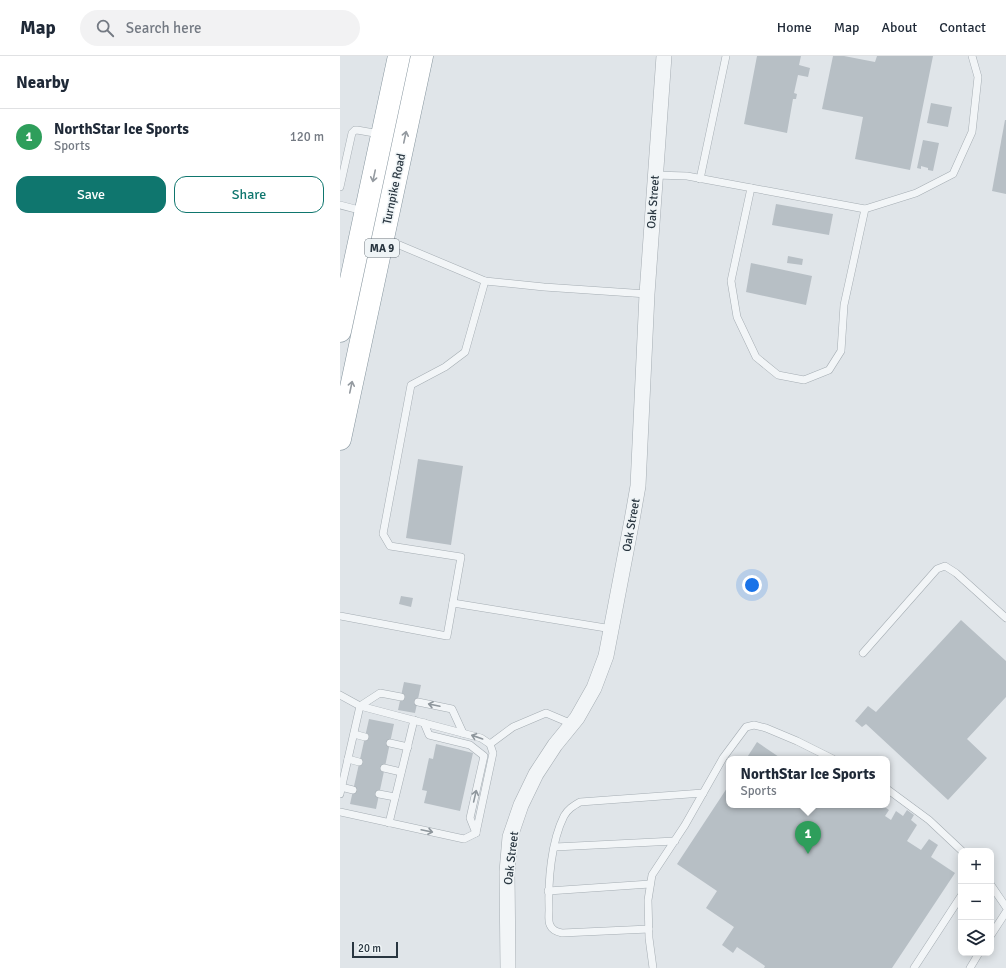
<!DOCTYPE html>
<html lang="en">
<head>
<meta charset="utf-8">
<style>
	:root { --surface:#fff; --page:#f2f2f3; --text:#1f2937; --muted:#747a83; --line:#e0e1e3; --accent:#0f766e }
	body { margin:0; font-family:Signika,sans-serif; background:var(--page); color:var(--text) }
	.controls { position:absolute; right:12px; bottom:12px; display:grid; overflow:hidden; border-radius:8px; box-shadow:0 2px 10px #0003 }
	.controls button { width:36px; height:36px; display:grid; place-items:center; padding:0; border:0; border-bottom:1px solid var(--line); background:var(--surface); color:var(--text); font:20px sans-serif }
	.scale { position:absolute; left:12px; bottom:10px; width:46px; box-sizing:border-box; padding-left:4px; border:2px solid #293640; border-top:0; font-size:11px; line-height:14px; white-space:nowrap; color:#293640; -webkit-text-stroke:3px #eff4f6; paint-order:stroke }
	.you { position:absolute; left:412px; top:529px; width:14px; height:14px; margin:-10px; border:3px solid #fff; border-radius:50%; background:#1a73e8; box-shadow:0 0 0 6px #1a73e833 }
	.badge { display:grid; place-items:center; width:26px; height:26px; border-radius:50%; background:var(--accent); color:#fff; font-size:13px; font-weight:700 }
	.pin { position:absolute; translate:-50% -33px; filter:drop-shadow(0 1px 2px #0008) }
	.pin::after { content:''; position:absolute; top:21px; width:14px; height:12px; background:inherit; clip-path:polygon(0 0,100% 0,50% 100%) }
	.popup { position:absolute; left:386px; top:700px; width:164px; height:52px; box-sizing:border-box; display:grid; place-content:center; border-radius:8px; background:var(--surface); filter:drop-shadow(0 1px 3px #0005); font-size:13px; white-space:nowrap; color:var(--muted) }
	.popup b { font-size:15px; color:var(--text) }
	.popup::after { content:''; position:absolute; left:50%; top:100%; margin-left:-8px; border:8px solid transparent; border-top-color:var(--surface) }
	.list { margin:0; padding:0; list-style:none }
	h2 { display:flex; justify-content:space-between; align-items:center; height:52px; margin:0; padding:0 16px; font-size:17px }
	h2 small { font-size:13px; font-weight:400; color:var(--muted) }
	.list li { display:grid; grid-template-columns:26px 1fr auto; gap:12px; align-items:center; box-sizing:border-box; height:56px; padding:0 16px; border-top:1px solid var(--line) }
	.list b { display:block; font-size:15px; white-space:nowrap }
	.list p { margin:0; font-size:13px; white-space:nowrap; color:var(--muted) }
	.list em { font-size:13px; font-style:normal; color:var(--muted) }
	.actions { display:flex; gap:8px; padding:12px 16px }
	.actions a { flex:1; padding:9px 0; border:1px solid var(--accent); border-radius:12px; text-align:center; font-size:14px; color:var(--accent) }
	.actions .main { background:var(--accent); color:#fff }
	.icon { flex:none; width:22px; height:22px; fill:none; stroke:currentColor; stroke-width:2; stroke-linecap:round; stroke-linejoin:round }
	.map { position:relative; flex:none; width:666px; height:912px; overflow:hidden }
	header { display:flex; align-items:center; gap:24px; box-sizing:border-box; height:56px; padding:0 20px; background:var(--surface); border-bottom:1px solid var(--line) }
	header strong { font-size:19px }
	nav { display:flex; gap:22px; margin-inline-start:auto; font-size:14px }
	.search { width:280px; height:36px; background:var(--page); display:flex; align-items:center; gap:10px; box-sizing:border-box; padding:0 14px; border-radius:22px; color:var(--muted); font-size:15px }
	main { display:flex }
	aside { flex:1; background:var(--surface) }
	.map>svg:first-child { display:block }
	.building { fill:#b7bfc5 }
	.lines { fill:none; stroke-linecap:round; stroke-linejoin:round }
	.lane-casing { stroke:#a5adb3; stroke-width:8 }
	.street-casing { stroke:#a5adb3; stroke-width:16 }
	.highway-casing { stroke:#87969f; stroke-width:23 }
	.lane { stroke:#f2f5f7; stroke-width:7 }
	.street { stroke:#f2f5f7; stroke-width:15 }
	.highway { stroke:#fff; stroke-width:22 }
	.oneway { stroke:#949aa0 }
	.oneway2 { stroke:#8e969c }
	.labels { text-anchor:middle; stroke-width:3; stroke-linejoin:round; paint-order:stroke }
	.shield { fill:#eff4f6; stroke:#646f77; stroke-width:1 }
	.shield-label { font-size:11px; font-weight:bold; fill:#293640 }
	.street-label { font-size:12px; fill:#293640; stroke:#eff4f6 }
</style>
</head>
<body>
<header>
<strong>Map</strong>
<div class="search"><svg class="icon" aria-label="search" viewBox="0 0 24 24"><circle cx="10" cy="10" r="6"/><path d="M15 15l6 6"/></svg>Search here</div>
<nav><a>Home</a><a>Map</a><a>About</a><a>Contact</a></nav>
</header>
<main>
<aside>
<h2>Nearby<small></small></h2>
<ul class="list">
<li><span class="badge" style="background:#2e9e5b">1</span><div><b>NorthStar Ice Sports</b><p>Sports</p></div><em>120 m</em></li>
</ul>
<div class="actions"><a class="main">Save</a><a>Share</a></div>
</aside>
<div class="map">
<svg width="666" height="912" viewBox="0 0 666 912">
	<rect width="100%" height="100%" fill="#e0e5e9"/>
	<g class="building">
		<polygon points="417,0 461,0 459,9 470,12 468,21 458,19 454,37 457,38 456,43 453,43 447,77 404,68"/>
		<polygon points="493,0 504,0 535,6 537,0 593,0 570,114 515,103 523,61 482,53"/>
		<polygon points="591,47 612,51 608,71 587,67"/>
		<polygon points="665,64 666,64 666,138 652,135"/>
		<polygon points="583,84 599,87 593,115 588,114 588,112 581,110 581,113 577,112"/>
		<polygon points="436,148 493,158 489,179 432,169"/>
		<polygon points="448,200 463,203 462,209 447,207"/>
		<polygon points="411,207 472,220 466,249 406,236"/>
		<polygon points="78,403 123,410 111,489 66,482"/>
		<polygon points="61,540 73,542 71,551 59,548"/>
		<polygon points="621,564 666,605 666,641 627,683 647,702 608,744 526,668 522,671 515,665 528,650 536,656"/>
		<polygon points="64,626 81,629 75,657 58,654"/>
		<polygon points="29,663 54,668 36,753 10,748"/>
		<polygon points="417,686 442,703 406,703"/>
		<polygon points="96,688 133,697 120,755 84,747 87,735 82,734 89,702 93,703"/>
		<polygon points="389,729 389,749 511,749 514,751 515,749 542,749 549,754 545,760 551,764 556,755 563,760 567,754 574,759 571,764 577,769 567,785 581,794 589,783 598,789 591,801 615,817 552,912 424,912 425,910 397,891 393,897 382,889 394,871 366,852 377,835 337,808"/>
	</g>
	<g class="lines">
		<defs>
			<g id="lane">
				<polyline points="315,119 347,120 525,153 576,137 613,118 632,76 638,21 632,0"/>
				<polyline points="360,123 386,0"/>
				<polyline points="0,131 12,77 15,74 17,74 40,78"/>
				<polyline points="411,132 391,225 397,261 416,301 438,319 464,324 489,314 501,295 504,249 525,153"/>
				<polyline points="0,149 23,155"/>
				<polyline points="145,225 204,231 307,238"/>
				<polyline points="113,547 272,573"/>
				<polyline points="0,560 107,580 121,501 50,490 43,478 71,329 105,311 125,296 145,225 45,183"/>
				<polyline points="523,597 597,513 605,510 616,517 666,562"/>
				<polyline points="0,639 20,650 141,682 150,688 153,697 136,777 124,783 0,756"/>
				<polyline points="78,646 112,653 123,677"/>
				<polyline points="84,667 89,679 130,689 144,700 130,762 136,777"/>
				<polyline points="14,678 25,681"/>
				<polyline points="50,687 68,691"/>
				<polyline points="150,688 173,671 206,657 232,668"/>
				<polyline points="8,703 19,706"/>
				<polyline points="44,712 61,716"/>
				<polyline points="1,731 13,734"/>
				<polyline points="547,733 589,764 622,795"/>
				<polyline points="0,738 20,650 40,637 61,641"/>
				<polyline points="39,738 55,741"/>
				<polyline points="49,767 74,664"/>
				<polyline points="215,791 335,785"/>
				<polyline points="651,829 666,851"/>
				<polyline points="208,835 310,828"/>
				<path d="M309,873L222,877C217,876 212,874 210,869C208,865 209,858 209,854C208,825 211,786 224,760C228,753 233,750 240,746L363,737"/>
				<polyline points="651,879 666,856"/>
				<polyline points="313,912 309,882 308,844 312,819 345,769 383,702 406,671 414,669 426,672 457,685 493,703"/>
				<polyline points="574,912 621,840"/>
				<polyline points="630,912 639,897"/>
			</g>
			<polyline id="street" points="168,912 167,816 170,781 181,749 196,718 215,689 237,662 254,632 266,600 292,464 298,430 307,238 324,0"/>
			<g id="highway">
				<polyline points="0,275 59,0"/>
				<polyline points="0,383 82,0"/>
			</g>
		</defs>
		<use href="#lane" class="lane-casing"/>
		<use href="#street" class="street-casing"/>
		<use href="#highway" class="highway-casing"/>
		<use href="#lane" class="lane"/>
		<use href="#street" class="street"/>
		<use href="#highway" class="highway"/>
	</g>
	<defs><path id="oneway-shaft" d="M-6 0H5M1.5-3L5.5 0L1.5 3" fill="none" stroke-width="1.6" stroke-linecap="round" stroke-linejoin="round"/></defs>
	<g class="oneway">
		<use href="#oneway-shaft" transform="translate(65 81) rotate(-78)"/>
		<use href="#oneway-shaft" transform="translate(34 120) rotate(102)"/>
		<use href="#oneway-shaft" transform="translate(11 331) rotate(-78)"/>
	</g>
	<g class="oneway2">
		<use href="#oneway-shaft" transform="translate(94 649) rotate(-168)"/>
		<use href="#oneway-shaft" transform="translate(137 681) rotate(-161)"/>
		<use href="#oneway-shaft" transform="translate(135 740) rotate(-77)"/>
		<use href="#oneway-shaft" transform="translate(87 775) rotate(12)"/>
	</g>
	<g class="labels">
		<rect class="shield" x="25" y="183" width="34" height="18" rx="3"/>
		<g class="shield-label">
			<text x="42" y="196">MA 9</text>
		</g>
		<g class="street-label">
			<text transform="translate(54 133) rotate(-78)" y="4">Turnpike Road</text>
			<text transform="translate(313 146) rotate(-86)" y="4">Oak Street</text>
			<text transform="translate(291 469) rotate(-80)" y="4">Oak Street</text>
			<text transform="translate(171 802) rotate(-83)" y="4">Oak Street</text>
		</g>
	</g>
</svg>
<div class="controls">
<button>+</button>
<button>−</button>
<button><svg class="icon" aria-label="layers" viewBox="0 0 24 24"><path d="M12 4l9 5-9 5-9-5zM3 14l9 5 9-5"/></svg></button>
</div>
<div class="scale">20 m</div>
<div class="you"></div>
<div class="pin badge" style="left:468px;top:798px;background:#2e9e5b">1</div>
<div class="popup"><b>NorthStar Ice Sports</b>Sports</div>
</div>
</main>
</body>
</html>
